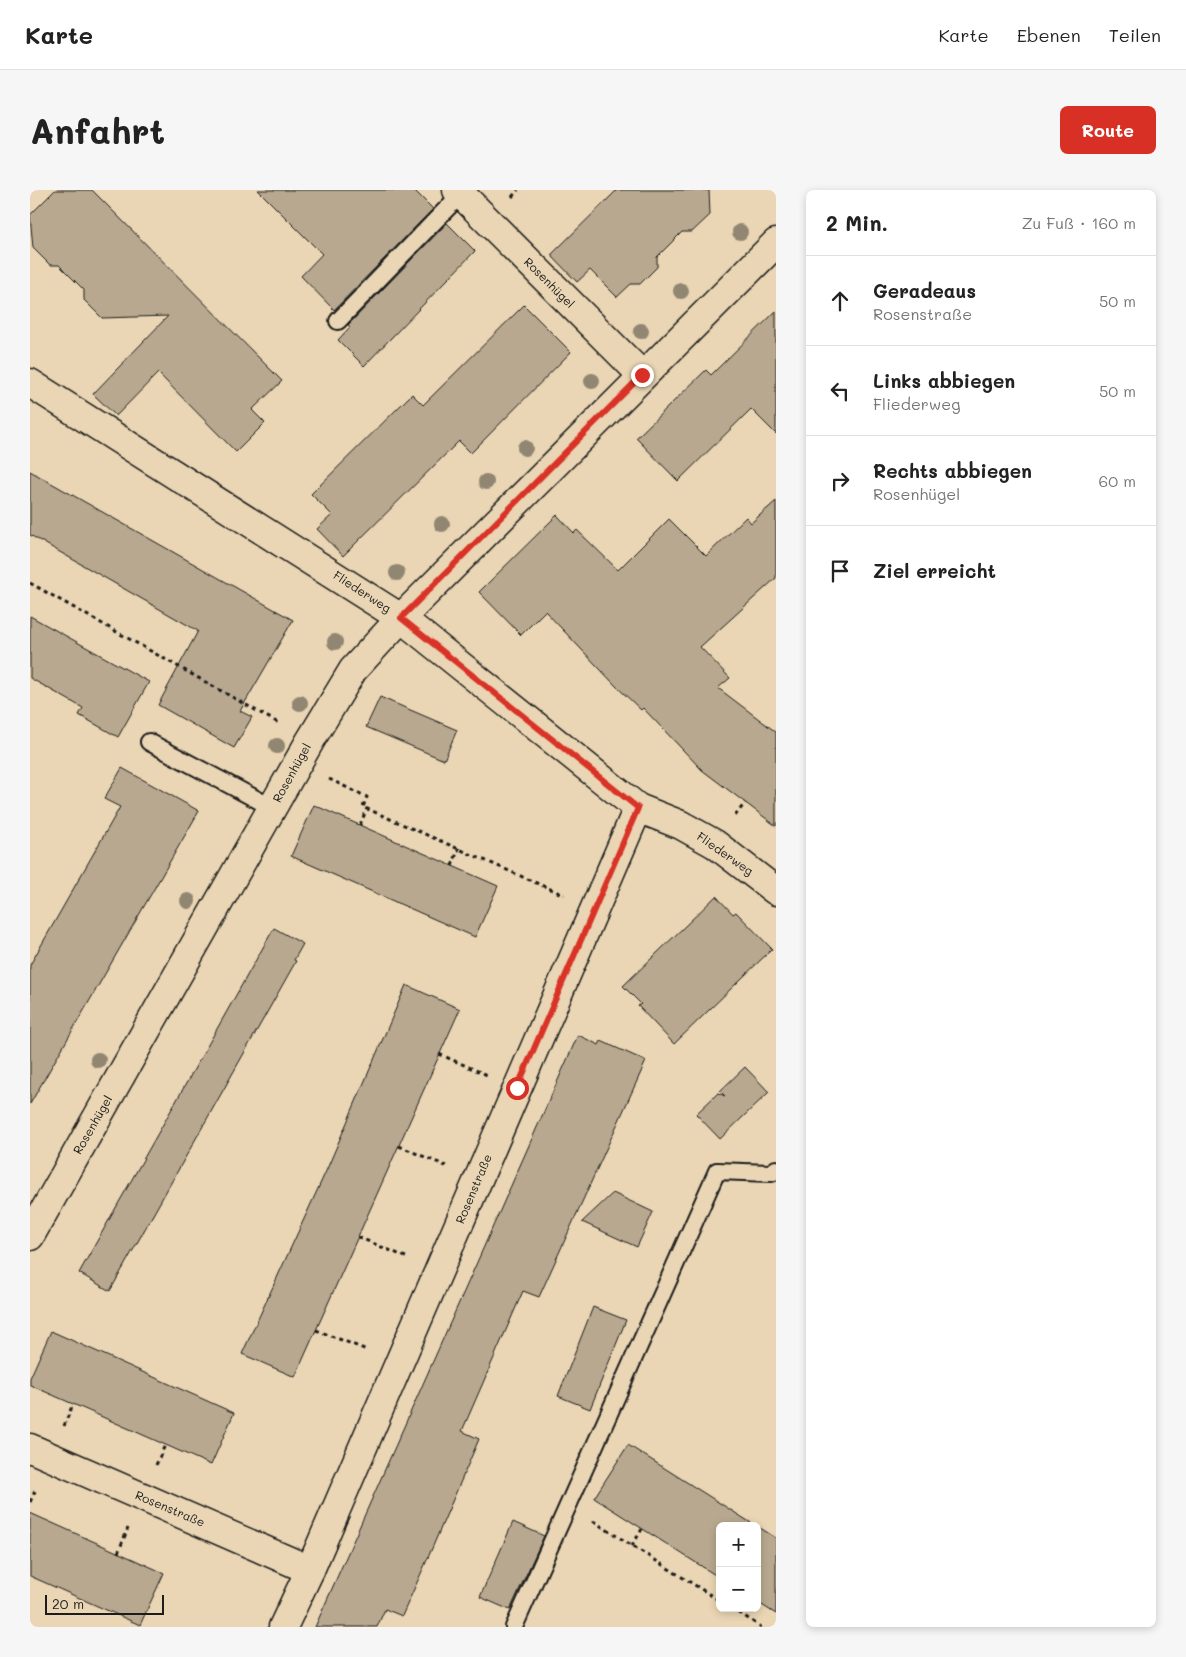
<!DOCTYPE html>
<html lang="de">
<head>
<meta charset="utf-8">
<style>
	:root { --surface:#fff; --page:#f6f6f6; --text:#222; --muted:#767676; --line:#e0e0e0; --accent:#d93025 }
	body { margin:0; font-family:Mali,sans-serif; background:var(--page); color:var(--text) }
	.controls { position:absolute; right:15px; bottom:15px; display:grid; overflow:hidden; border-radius:8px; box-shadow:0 2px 8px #0003 }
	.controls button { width:45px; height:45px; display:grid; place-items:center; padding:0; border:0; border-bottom:1px solid var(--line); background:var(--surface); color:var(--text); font:25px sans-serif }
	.scale { position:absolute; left:15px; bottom:12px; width:119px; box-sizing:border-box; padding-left:5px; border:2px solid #1c1c1c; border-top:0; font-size:14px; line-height:18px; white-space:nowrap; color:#1c1c1c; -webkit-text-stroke:4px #ead6b4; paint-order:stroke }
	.stop { position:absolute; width:15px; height:15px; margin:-11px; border:4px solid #d93025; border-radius:50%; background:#fff }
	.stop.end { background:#d93025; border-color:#fff; box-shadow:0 1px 5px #0008 }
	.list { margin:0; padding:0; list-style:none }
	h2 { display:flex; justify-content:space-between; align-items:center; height:65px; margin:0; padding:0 20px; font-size:21px }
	h2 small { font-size:16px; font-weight:400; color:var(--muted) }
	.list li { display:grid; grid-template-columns:32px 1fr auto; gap:15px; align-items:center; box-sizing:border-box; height:90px; padding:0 20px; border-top:1px solid var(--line) }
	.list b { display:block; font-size:19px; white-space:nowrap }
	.list p { margin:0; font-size:16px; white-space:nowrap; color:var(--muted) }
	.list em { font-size:16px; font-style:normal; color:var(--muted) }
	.icon { flex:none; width:28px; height:28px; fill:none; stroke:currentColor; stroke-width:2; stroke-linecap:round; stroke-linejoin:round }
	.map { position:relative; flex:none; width:746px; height:1437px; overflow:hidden; border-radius:8px }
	header { display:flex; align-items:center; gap:30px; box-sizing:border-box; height:70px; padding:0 25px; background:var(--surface); border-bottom:1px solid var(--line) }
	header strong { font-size:24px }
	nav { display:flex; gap:28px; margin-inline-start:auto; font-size:18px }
	.intro { display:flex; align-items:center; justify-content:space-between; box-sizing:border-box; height:120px; padding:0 30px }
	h1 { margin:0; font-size:35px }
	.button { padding:12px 22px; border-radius:8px; background:var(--accent); color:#fff; font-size:18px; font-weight:700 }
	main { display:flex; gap:30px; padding:0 30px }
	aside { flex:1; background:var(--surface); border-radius:8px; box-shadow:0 2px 8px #0003 }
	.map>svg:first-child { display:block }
	.building { fill:#b8a88f; stroke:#1c1c1c }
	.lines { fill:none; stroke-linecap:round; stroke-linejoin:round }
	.service-casing { stroke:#1c1c1c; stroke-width:20 }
	.minor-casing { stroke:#1c1c1c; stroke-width:31 }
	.path { stroke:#1c1c1c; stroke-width:3; stroke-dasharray:4 4; stroke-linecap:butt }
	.service { stroke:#ead6b4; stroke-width:16 }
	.minor { stroke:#ead6b4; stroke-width:28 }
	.tree { fill:#918672 }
	.route { stroke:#d93025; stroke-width:6 }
	.labels { text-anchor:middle; stroke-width:5; stroke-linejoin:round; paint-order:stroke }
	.street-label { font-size:12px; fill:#1c1c1c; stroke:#ead6b4 }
</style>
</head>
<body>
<header>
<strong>Karte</strong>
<nav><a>Karte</a><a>Ebenen</a><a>Teilen</a></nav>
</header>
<div class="intro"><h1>Anfahrt</h1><a class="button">Route</a></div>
<main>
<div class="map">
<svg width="746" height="1437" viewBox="0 0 746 1437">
	<rect width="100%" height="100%" fill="#ead6b4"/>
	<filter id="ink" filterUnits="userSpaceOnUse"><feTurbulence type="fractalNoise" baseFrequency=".02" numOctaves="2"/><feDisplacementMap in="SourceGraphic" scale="10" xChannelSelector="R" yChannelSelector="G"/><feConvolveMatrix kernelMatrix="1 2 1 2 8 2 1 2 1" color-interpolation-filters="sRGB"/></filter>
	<g filter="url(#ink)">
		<g class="building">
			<polygon points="25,0 62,0 252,191 222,220 235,233 206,262 128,183 86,226 63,204 138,126 72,128 54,110 54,100 29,75 20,75 3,58 0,25"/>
			<polygon points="228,0 384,0 403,19 304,120 271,86 292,64"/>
			<polygon points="587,0 679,0 680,25 662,42 652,42 627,67 627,77 610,94 601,94 587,107 560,80 547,92 521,65"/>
			<polygon points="417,33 445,61 334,176 308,150 320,137 318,135"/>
			<polygon points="494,115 541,162 441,263 429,251 313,366 287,339 302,325 281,304 382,204 393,215"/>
			<polygon points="746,121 746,244 721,219 648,291 606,248 676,180 681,185"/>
			<polygon points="0,281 263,430 210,521 222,527 204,558 128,515 168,441 0,345"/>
			<polygon points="746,311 746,388 670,457 700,488 688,498 746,542 746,636 672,580 613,518 611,520 587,497 515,421 491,445 449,402 527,325 544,343 547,340 588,380 639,329 676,366 716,327 721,333"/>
			<polygon points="0,426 119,492 88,547 49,525 53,518 0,488"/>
			<polygon points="350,507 427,540 414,570 336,537"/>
			<polygon points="92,578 169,621 0,914 0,775 90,617 74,609"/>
			<polygon points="284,615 468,696 445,747 261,666"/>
			<polygon points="686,706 703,724 706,722 742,759 644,854 608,816 611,814 593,796"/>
			<polygon points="244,738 273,754 264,770 266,771 80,1101 49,1083"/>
			<polygon points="376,795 430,819 265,1187 212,1164 297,979"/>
			<polygon points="548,845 569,855 571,851 616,871 509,1107 493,1101 432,1241 449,1249 397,1370 372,1426 355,1419 347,1437 285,1437"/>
			<polygon points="715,877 739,902 690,949 666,924 688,903 695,906 690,901"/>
			<polygon points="583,1003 623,1022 607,1057 552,1032"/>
			<polygon points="563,1117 596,1130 560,1219 528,1206"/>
			<polygon points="21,1141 204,1223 181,1275 0,1195 0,1188"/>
			<polygon points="598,1255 726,1336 690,1336 690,1388 564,1308"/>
			<polygon points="0,1323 134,1383 110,1435 0,1386"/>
			<polygon points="483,1332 514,1346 480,1420 450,1407"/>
			<polygon points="727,1336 746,1348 746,1424 727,1412"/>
		</g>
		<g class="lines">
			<defs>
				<g id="service">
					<polyline points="308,131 431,4"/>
					<polyline points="119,552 243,618"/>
					<polyline points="484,1437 687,981 742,983 746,979"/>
				</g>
				<g id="minor">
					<polyline points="427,0 612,185"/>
					<polyline points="0,193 371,428 608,618 651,635 685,654 746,701"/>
					<polyline points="0,1046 280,551 323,480 371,428 746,53"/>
					<polyline points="0,1258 280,1380"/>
					<polyline points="253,1437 280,1380 608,618"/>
				</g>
			</defs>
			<use href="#service" class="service-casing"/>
			<use href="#minor" class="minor-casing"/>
			<g class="path">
				<polyline points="482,7 488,0"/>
				<polyline points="0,393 250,534"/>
				<polyline points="299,589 337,607 333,617 534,705"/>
				<polyline points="705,626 715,613"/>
				<polyline points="330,635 337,618"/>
				<polyline points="422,676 429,658"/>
				<polyline points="409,864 457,885"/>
				<polyline points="369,956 416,976"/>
				<polyline points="328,1047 378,1068"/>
				<polyline points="286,1140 337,1160"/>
				<polyline points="34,1236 43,1214"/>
				<polyline points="126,1275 135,1255"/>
				<polyline points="0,1312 6,1299"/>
				<polyline points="563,1331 690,1411"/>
				<polyline points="602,1356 612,1339"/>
				<polyline points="88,1363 98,1338"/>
				<polyline points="702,1418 731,1437"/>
			</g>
			<use href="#service" class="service"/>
			<use href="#minor" class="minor"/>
		</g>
		<g class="tree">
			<circle cx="710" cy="42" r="8"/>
			<circle cx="651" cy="101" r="8"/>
			<circle cx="611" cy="141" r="8"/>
			<circle cx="562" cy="191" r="8"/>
			<circle cx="495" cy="258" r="8"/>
			<circle cx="456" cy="292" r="8"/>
			<circle cx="412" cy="334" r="8"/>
			<circle cx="367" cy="383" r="8"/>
			<circle cx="305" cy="452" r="8"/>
			<circle cx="270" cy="513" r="8"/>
			<circle cx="247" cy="556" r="8"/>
			<circle cx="158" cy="711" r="8"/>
			<circle cx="68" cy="870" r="8"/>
		</g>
	</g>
	<g class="lines" filter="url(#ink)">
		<polyline class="route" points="487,898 608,618 371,428 612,185"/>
	</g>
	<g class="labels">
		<g class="street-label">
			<text transform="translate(519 93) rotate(45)" y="4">Rosenhügel</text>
			<text transform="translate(332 402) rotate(33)" y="4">Fliederweg</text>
			<text transform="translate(262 583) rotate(-61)" y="4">Rosenhügel</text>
			<text transform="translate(695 664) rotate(35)" y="4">Fliederweg</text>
			<text transform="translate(63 935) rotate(-60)" y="4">Rosenhügel</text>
			<text transform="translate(444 999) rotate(-67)" y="4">Rosenstraße</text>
			<text transform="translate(140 1319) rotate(23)" y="4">Rosenstraße</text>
		</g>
	</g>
</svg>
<div class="controls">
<button>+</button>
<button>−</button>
</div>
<div class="scale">20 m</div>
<div class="stop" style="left:487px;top:898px"></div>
<div class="stop end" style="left:612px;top:185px"></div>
</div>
<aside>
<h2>2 Min.<small>Zu Fuß · 160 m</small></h2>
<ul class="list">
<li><svg class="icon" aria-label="ahead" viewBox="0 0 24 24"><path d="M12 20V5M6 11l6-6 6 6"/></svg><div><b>Geradeaus</b><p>Rosenstraße</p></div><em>50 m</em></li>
<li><svg class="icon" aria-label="left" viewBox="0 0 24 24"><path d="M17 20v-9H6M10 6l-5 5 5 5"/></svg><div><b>Links abbiegen</b><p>Fliederweg</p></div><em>50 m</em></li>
<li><svg class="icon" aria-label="right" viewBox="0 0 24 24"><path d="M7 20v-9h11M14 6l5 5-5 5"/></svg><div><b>Rechts abbiegen</b><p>Rosenhügel</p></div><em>60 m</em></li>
<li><svg class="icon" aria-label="arrive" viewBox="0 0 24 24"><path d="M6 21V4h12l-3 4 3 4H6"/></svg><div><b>Ziel erreicht</b></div></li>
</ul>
</aside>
</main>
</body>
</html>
